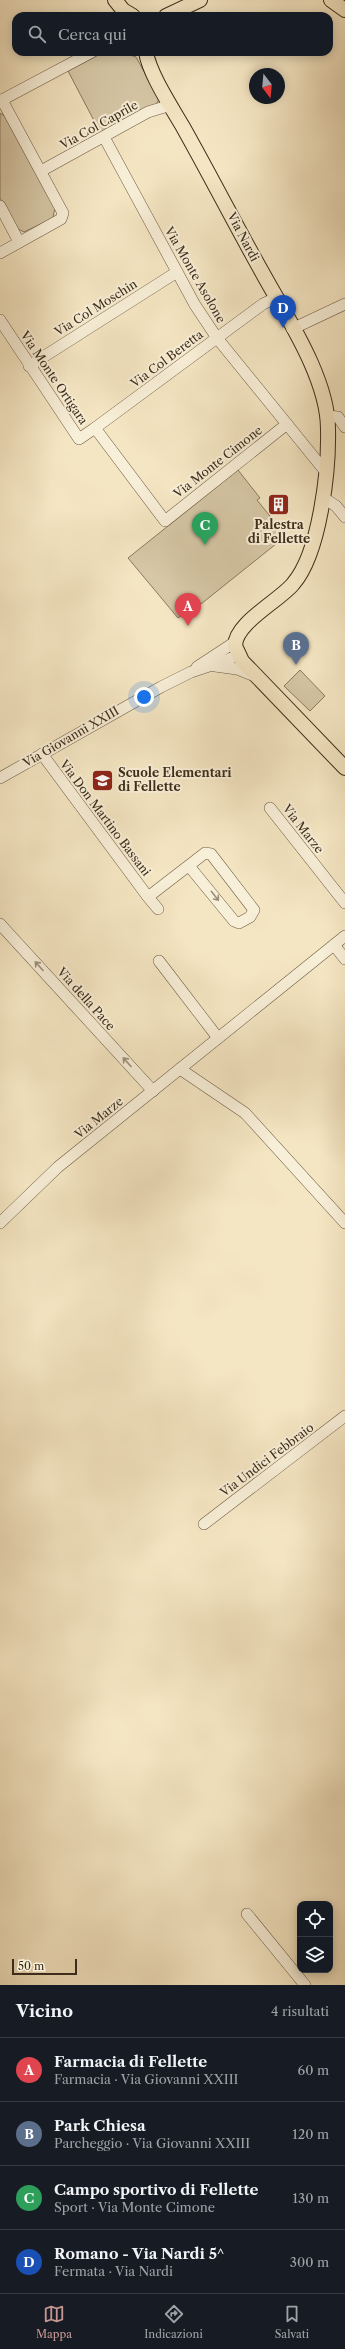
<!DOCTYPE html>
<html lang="it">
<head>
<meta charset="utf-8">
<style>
	:root { --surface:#171b24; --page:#20242c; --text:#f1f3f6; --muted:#9ea1a6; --line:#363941; --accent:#c59692 }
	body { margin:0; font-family:"Libre Caslon Text",serif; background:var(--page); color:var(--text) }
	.controls { position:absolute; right:12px; bottom:12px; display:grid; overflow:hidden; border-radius:8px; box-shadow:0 2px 10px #0003 }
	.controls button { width:36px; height:36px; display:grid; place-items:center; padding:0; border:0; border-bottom:1px solid var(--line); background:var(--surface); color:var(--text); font:20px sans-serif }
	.compass { position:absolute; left:249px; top:68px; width:36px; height:36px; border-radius:50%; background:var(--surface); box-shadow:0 2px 10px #0003; rotate:164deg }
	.scale { position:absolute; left:12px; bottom:10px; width:65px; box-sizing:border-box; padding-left:4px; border:2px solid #3d2d1a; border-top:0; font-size:11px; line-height:14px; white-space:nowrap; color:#3d2d1a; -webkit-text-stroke:3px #f8efd8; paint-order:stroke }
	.you { position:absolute; left:144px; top:697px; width:14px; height:14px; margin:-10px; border:3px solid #fff; border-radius:50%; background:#1a73e8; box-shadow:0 0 0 6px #1a73e833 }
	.badge { display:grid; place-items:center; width:26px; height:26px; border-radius:50%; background:var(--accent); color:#fff; font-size:13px; font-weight:700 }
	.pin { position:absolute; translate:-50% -33px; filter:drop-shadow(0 1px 2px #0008) }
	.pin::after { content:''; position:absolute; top:21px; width:14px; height:12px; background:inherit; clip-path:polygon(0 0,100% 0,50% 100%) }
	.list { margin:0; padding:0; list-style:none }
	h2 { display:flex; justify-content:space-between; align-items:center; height:52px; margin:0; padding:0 16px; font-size:17px }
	h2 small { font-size:13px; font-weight:400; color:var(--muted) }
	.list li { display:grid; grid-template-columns:26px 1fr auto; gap:12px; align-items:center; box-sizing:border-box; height:64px; padding:0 16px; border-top:1px solid var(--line) }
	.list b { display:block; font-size:15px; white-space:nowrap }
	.list p { margin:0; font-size:13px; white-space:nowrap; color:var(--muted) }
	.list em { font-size:13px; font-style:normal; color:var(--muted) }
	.icon { flex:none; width:22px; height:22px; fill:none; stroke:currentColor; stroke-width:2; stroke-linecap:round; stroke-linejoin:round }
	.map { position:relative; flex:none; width:345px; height:1985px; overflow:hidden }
	.search { position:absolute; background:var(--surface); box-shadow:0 2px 10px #0003; left:12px; right:12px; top:12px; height:44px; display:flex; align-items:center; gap:10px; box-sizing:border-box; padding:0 14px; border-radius:12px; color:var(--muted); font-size:15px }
	.sheet { height:308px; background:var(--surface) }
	nav { display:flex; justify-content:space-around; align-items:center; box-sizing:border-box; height:56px; border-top:1px solid var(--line); background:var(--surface); font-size:11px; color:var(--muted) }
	nav a { display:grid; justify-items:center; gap:2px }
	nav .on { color:var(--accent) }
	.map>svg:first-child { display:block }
	.green { fill:#d6c7a6; stroke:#8a7a60 }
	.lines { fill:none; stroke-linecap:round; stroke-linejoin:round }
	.minor-casing { stroke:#6b5b44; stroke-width:12 }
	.major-casing { stroke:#3d2d1a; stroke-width:16 }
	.minor { stroke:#f8efd8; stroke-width:11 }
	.major { stroke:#f5e6c3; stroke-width:14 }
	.oneway { stroke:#9a8e79 }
	.labels { text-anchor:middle; stroke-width:4; stroke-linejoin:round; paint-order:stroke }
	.street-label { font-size:12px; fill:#3d2d1a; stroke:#f8efd8 }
	.poi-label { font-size:12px; font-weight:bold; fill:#3d2d1a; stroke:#f8efd8 }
</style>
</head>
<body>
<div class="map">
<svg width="345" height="1985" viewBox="0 0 345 1985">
	<rect width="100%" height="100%" fill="#f5e6c3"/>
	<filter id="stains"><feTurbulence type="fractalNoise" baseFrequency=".005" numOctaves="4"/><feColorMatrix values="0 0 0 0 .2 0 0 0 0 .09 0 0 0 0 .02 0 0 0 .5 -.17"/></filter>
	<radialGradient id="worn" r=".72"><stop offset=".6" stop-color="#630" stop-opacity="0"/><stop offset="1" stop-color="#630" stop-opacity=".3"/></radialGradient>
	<g class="green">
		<polygon points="104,52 122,52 136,57 159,99 156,105 101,134 68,71"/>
		<polygon points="0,113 6,117 55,207 53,218 24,232 16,228 0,198"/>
		<polygon points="238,470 260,498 257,500 286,536 201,604 199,602 178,618 128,558"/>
		<polygon points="300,670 325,696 310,711 284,686"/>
	</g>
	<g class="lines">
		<defs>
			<g id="minor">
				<polyline points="0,101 92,52"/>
				<polyline points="104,137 195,305 217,338 325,471"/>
				<polyline points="41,171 148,112 171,105"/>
				<polyline points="0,206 19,242"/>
				<polyline points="0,253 61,219 63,213 2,100"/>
				<polyline points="0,320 79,439 95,428 165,521 287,424"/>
				<polyline points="292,329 345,304"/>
				<polyline points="29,366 177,272"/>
				<polyline points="327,416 338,417 345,427"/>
				<polyline points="95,428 263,304 276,298"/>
				<polyline points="322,497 336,506 345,517"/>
				<polyline points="215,666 237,669 257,677"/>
				<polyline points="197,667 235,642"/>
				<polyline points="42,754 148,897 205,853 211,854 254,910 250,917 239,923 234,921 189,866"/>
				<polyline points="0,778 161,687 191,672 227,660 238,655"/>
				<polyline points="270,808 345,903"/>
				<polyline points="148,897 158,909"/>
				<polyline points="0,924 153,1091"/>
				<polyline points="334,945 345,959"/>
				<polyline points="159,961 218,1038"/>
				<polyline points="180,1069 245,1113 345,1223"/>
				<polyline points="0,1223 58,1167 345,936"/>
				<polyline points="204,1524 345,1416"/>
				<polyline points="247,1914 305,1985"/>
			</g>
			<g id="major">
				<polyline points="115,0 123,10 133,16"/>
				<polyline points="331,0 345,10"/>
				<polyline points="166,16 200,0"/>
				<path d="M146,52C149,73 172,108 183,127C210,175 235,224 262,272C286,316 328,378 328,429C329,470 320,553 293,584C279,601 235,623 235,646L242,661L345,768"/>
			</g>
		</defs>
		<use href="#minor" class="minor-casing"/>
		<use href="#major" class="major-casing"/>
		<use href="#minor" class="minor"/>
		<use href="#major" class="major"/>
	</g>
	<defs><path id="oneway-shaft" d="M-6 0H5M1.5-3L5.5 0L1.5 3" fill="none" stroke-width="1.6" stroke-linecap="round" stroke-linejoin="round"/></defs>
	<g class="oneway">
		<use href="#oneway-shaft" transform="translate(215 896) rotate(52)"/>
		<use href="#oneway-shaft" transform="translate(39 966) rotate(-132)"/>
		<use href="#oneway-shaft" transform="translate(127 1062) rotate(-132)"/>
	</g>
	<defs>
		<symbol id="building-square" viewBox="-11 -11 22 22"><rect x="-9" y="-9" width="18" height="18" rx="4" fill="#8f2418" stroke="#f8efd8"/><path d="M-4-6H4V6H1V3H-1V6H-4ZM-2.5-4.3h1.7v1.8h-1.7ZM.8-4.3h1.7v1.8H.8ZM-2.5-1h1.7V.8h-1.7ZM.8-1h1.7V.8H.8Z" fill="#fff"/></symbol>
		<symbol id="school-square" viewBox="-11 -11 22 22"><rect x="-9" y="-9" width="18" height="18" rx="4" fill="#8f2418" stroke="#f8efd8"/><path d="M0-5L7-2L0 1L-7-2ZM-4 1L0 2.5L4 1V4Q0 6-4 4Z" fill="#fff"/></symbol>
	</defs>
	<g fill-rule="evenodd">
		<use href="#building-square" x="266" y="492" width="25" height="25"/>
		<use href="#school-square" x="90" y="768" width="25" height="25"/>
	</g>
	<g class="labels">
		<g class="street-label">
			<text transform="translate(99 125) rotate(-29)" y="4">Via Col Caprile</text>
			<text transform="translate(243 237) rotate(62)" y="4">Via Nardi</text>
			<text transform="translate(195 275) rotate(60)" y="4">Via Monte Asolone</text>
			<text transform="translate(96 308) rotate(-32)" y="4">Via Col Moschin</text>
			<text transform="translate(167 359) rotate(-37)" y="4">Via Col Beretta</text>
			<text transform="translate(54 378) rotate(56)" y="4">Via Monte Ortigara</text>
			<text transform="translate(218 462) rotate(-38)" y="4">Via Monte Cimone</text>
			<text transform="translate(71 737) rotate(-30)" y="4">Via Giovanni XXIII</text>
			<text transform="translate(105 818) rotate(53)" y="4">Via Don Martino Bassani</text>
			<text transform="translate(303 829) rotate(52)" y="4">Via Marze</text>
			<text transform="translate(86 999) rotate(48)" y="4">Via della Pace</text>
			<text transform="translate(99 1118) rotate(-39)" y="4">Via Marze</text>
			<text transform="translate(267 1460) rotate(-37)" y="4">Via Undici Febbraio</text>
		</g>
		<g class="poi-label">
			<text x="279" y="529">Palestra<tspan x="279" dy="14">di Fellette</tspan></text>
			<text x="118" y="777" text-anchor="start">Scuole Elementari<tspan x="118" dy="14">di Fellette</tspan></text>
		</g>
	</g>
	<rect width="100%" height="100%" filter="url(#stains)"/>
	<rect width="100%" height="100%" fill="url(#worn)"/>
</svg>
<div class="controls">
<button><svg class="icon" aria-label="locate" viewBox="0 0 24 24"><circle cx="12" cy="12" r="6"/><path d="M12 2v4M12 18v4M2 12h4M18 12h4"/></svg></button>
<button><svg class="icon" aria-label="layers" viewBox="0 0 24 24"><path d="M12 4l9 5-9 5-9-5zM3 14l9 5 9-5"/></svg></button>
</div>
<svg class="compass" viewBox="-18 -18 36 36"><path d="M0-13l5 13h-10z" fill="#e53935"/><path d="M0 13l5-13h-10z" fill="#9ea1a6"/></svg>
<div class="scale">50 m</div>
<div class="you"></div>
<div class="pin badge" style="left:188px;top:626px;background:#e0444e">A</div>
<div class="pin badge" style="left:296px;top:665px;background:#5c6f8a">B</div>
<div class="pin badge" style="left:205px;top:545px;background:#2e9e5b">C</div>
<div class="pin badge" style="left:283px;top:328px;background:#1a4fb4">D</div>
<div class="search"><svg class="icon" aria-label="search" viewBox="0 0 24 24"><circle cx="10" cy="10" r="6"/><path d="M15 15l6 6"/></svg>Cerca qui</div>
</div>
<section class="sheet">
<h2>Vicino<small>4 risultati</small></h2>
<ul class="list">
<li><span class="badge" style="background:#e0444e">A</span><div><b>Farmacia di Fellette</b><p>Farmacia · Via Giovanni XXIII</p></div><em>60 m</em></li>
<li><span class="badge" style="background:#5c6f8a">B</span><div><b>Park Chiesa</b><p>Parcheggio · Via Giovanni XXIII</p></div><em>120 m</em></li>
<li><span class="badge" style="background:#2e9e5b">C</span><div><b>Campo sportivo di Fellette</b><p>Sport · Via Monte Cimone</p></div><em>130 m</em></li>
<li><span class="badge" style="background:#1a4fb4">D</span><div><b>Romano - Via Nardi 5^</b><p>Fermata · Via Nardi</p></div><em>300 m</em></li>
</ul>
</section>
<nav>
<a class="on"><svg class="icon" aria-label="map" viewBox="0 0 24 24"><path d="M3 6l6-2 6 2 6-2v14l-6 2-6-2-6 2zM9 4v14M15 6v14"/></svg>Mappa</a>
<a><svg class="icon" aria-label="directions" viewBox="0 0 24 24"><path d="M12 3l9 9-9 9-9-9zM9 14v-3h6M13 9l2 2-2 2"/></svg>Indicazioni</a>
<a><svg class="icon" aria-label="saved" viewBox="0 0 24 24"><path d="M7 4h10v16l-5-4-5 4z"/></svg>Salvati</a>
</nav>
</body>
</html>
